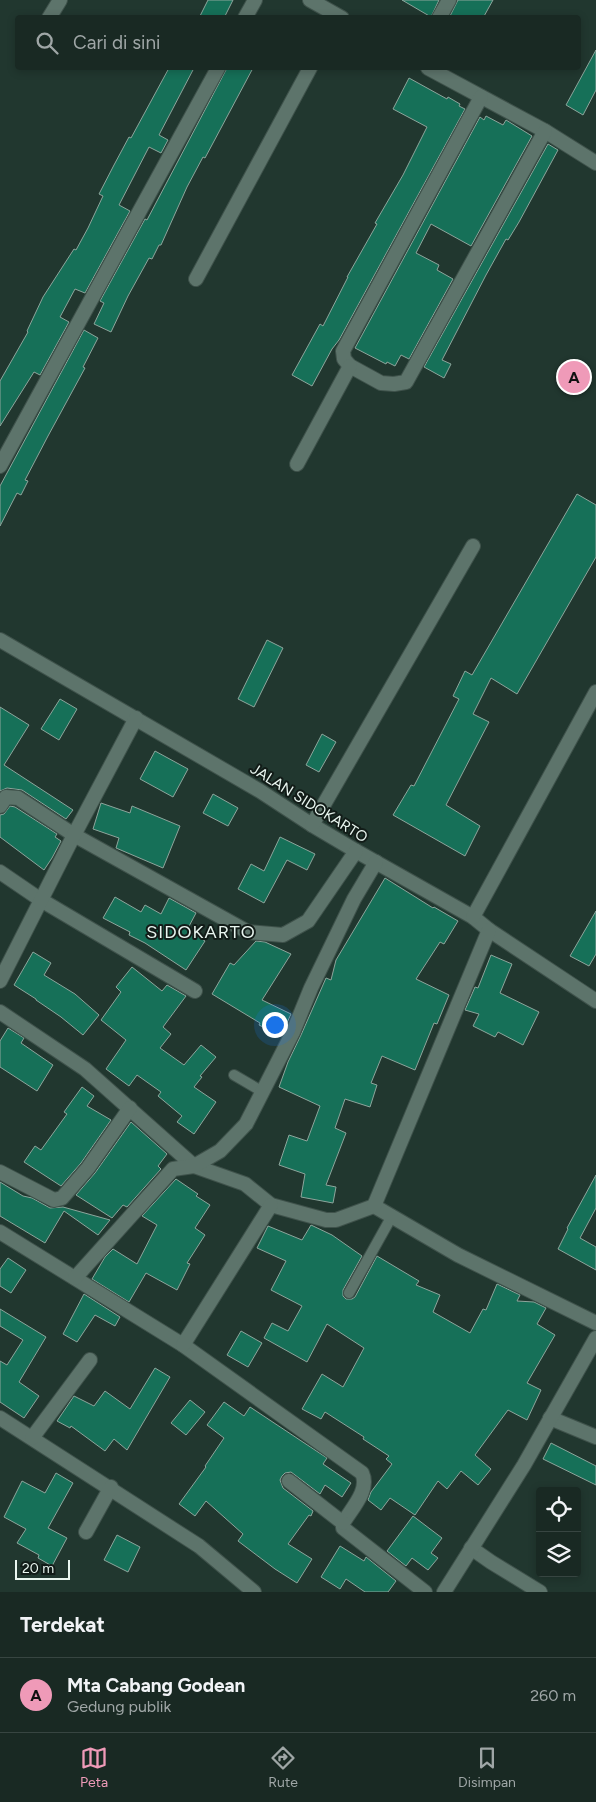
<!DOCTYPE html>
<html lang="id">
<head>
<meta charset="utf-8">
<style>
	:root { --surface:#192923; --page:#22312b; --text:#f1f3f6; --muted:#9fa6a6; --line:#374541; --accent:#ef9ab8 }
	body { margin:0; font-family:Figtree,sans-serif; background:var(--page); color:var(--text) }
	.controls { position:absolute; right:15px; bottom:15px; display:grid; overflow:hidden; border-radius:5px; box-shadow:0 2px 8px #0003 }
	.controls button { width:45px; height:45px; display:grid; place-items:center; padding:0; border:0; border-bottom:1px solid var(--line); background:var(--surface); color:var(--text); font:25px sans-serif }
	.scale { position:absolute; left:15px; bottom:12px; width:55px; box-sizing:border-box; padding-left:5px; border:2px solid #e9f6f0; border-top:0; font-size:14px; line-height:18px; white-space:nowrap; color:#e9f6f0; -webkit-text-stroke:4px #121c18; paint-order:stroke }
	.you { position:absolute; left:274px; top:1024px; width:18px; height:18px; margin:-12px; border:4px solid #fff; border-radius:50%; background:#1a73e8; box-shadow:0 0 0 8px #1a73e833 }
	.badge { display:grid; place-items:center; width:32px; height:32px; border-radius:50%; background:var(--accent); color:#111; font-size:16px; font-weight:700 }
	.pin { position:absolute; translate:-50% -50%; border:2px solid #fff; box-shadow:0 1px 5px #0006 }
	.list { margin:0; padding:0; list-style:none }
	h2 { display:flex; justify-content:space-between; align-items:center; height:65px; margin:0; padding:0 20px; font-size:21px }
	h2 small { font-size:16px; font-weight:400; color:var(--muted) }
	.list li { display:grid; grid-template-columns:32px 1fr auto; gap:15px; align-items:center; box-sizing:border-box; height:75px; padding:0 20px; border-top:1px solid var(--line) }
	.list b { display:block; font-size:19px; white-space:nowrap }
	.list p { margin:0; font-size:16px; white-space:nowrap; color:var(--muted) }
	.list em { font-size:16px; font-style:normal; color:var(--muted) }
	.icon { flex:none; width:28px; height:28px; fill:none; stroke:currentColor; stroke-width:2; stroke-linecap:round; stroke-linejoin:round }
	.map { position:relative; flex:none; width:596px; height:1592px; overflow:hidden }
	.search { position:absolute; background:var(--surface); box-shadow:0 2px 8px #0003; left:15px; right:15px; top:15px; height:55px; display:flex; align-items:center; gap:12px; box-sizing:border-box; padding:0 18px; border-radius:5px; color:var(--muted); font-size:19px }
	.sheet { height:140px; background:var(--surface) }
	nav { display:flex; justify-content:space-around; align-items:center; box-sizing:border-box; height:70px; border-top:1px solid var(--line); background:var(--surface); font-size:14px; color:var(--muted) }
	nav a { display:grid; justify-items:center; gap:2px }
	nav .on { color:var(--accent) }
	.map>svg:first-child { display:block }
	.building { fill:#167058; stroke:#8da59c }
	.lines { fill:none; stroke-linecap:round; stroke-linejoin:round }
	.service-casing { stroke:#3f524b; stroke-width:12 }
	.minor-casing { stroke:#3f524b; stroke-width:16 }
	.service { stroke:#5d746b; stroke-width:10 }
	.minor { stroke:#5d746b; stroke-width:14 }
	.labels { text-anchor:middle; stroke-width:4; stroke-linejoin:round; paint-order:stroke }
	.street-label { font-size:15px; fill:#e9f6f0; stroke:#121c18 }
	.quarter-label { font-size:18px; letter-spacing:1px; fill:#e9f6f0; stroke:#121c18 }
</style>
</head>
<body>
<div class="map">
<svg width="596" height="1592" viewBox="0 0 596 1592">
	<rect width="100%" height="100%" fill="#21372f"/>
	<g class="building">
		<polygon points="208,0 233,0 224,18 199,18"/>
		<polygon points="402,0 439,0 431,17"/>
		<polygon points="458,0 493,0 483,18 449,18"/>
		<polygon points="596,50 596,90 583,115 566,105"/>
		<polygon points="169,68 194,68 159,135 168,140 161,153 149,147 119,205 130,211 85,293 75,289 60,317 69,322 40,375 34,372 0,426 0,381 28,332 27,331 43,297 74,249 76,250 88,228 103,196 99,194 114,165 129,137 131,138"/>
		<polygon points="227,68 253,68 205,158 203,157 187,187 161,245 159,245 152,259 149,258 128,296 111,332 94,324 104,303 100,301 145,219 147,220"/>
		<polygon points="409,78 447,99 448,97 460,104 459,106 465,109 339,340 332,349 312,386 292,375 320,324 323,326 348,277 347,277 377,224 375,223 403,175 427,127 393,109"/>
		<polygon points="486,116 503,125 506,120 532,136 471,246 431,224 416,253 439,265 437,270 453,279 409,359 401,355 395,366 387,362 386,364 355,348 480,117 484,120"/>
		<polygon points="548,144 558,150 519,222 508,240 506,239 486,275 442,360 451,364 444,378 424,367"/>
		<polygon points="84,330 98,338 83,367 85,368 48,436 25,480 28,481 21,495 17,493 0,526 0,486"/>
		<polygon points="577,494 596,505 596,557 517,694 491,678 473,714 489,722 446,805 480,826 465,856 393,815 411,785 414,786 459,699 453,696 465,671 472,675"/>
		<polygon points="267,640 283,648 254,707 238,699"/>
		<polygon points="60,699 77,709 59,740 41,729"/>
		<polygon points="0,707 29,725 4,765 73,810 66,819 22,790 7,788 0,791"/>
		<polygon points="322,734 336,742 319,772 306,765"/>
		<polygon points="155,751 188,769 173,797 140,779"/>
		<polygon points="213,794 238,808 228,826 203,813"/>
		<polygon points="101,803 130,813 132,806 180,826 163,868 116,848 119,838 93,829"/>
		<polygon points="10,806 15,807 57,834 55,837 61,841 52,858 44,870 0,837 0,815 4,814"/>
		<polygon points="280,837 315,854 307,870 287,860 264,903 238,889 251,864 264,871"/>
		<polygon points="385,878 433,908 434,907 458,921 444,944 440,942 416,979 449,995 437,1024 434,1023 415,1070 382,1056 371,1083 377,1085 370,1107 345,1099 335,1128 346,1133 326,1185 336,1187 333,1203 301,1197 305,1174 279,1165 289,1135 307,1141 320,1106 279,1087 288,1062 301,1035 326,978 331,980 336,960"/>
		<polygon points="115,897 141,912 145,905 161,914 169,898 196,913 187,930 205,941 186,970 145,943 129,935 130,932 103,918"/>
		<polygon points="596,911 596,954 589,966 570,956"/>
		<polygon points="256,941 265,942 291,954 262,1000 291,1014 281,1036 259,1025 260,1023 212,994 230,963 234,965"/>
		<polygon points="33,952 51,963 44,975 75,994 99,1015 83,1035 61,1017 36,1000 36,999 14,985"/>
		<polygon points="491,955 512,964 500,993 539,1012 523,1045 498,1032 495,1037 473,1026 479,1014 465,1010 475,987 478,988"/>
		<polygon points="132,967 162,991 167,985 186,996 163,1027 171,1034 160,1048 184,1065 201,1045 216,1057 200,1076 202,1077 194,1087 216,1102 194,1134 177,1122 182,1116 158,1096 161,1092 137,1075 129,1086 106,1069 126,1040 101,1020 121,992 116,987"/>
		<polygon points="8,1028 24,1038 21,1043 53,1065 37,1091 0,1067 0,1041"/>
		<polygon points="82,1087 94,1096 87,1106 111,1120 81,1163 61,1186 24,1162 35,1146 41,1150 67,1114 64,1112"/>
		<polygon points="131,1122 167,1154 158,1166 161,1169 127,1207 123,1205 112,1218 76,1195 95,1173"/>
		<polygon points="596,1175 596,1208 580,1238 596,1247 596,1270 558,1249 568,1229 567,1228"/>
		<polygon points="176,1179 198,1194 196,1196 210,1205 195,1228 205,1235 187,1263 190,1264 177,1290 146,1273 129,1302 92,1279 105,1257 113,1249 137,1264 157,1225 142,1216"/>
		<polygon points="0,1182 23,1196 32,1198 50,1208 63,1207 110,1220 98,1235 64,1211 45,1243 0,1216"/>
		<polygon points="311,1225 332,1235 362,1256 343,1290 343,1296 346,1299 352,1299 355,1297 377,1256 419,1281 416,1285 440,1295 433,1312 470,1333 483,1309 486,1310 497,1284 520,1295 517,1301 534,1302 546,1308 537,1324 555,1335 527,1383 541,1390 527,1420 508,1410 475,1455 491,1469 478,1485 461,1471 447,1489 438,1481 415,1515 390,1498 381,1510 368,1500 371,1492 392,1464 386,1459 389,1456 363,1439 364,1437 325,1412 321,1419 302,1409 322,1374 343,1387 364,1348 327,1324 307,1362 264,1338 272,1323 288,1331 302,1306 271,1290 286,1261 257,1248 268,1226 302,1240"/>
		<polygon points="8,1258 26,1270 11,1293 0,1286 0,1269"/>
		<polygon points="84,1294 120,1317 115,1326 95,1315 77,1342 63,1334"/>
		<polygon points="0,1309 46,1337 19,1382 39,1396 24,1418 0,1402 0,1361 7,1365 23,1340 0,1326"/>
		<polygon points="241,1331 262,1343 248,1367 227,1355"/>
		<polygon points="155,1368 170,1377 127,1450 114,1439 105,1451 71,1426 70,1428 57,1421 74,1396 94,1406 105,1391 130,1409"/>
		<polygon points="190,1400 205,1412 186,1435 171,1423"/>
		<polygon points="224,1402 244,1416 250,1407 327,1458 323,1464 351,1483 342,1497 325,1485 320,1494 291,1472 285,1473 282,1476 280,1480 283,1488 313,1511 311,1516 309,1515 288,1544 312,1559 297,1583 275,1569 238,1541 243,1534 206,1501 195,1516 179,1504 206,1467 205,1466 224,1438 207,1425"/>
		<polygon points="551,1443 596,1466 596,1485 543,1459"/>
		<polygon points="56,1473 73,1483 48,1528 67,1538 52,1566 38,1558 39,1555 17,1543 26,1529 4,1517 22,1481 45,1493"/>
		<polygon points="413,1516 442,1538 431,1553 438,1558 428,1570 412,1558 406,1566 387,1551"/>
		<polygon points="117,1535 140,1547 128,1572 104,1560"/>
		<polygon points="340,1546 364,1561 366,1557 396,1581 388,1592 365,1592 346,1579 340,1589 321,1577"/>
	</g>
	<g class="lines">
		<defs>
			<g id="service">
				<polyline points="234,1075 263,1092"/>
				<polyline points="349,1293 392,1216"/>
			</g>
			<g id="minor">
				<polyline points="310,0 342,18"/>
				<polyline points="49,18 60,0"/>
				<polyline points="245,18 255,0"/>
				<polyline points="439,18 449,0"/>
				<polyline points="428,68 545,131 596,163"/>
				<polyline points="481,97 343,351 344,359 350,366 381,383 394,384 406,382 545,131"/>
				<polyline points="196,279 310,68"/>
				<polyline points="297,464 350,366"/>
				<polyline points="0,466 218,68"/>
				<polyline points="0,640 260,791 312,825 356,851 473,917 489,930 596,1001"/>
				<polyline points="0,806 6,797 18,798 74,835 248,932 283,935 308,921 356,851"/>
				<polyline points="312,825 473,546"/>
				<polyline points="0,872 41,900 195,991"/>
				<polyline points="473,917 596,692"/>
				<polyline points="0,981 74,835 136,718"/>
				<polyline points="0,1012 85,1069 194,1166 245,1184 271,1205 326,1220 336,1220 374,1206 458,1255 596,1323"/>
				<polyline points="0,1172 54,1200 62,1198 88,1168 130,1108"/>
				<polyline points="374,1206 489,930"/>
				<path d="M0,1232L183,1345L362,1473C370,1490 352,1508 343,1523V1528L425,1592"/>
				<polyline points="75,1278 173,1169 194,1166 220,1151 246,1124 293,1032 311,988 354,899 376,862"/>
				<polyline points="183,1345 271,1205"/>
				<polyline points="0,1418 199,1546 254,1592"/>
				<polyline points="550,1418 596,1437"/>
				<polyline points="32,1438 90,1360"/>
				<polyline points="289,1481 343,1523"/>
				<polyline points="86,1532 111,1487"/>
				<polyline points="471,1548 491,1562 540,1592"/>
				<polyline points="444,1592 524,1465 596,1338"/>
			</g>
		</defs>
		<use href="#service" class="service-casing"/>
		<use href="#minor" class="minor-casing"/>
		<use href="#service" class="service"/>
		<use href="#minor" class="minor"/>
	</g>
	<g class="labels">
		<g class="street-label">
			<text transform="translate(309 803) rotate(32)" y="5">JALAN SIDOKARTO</text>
		</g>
		<g class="quarter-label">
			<text x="201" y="938">SIDOKARTO</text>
		</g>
	</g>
</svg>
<div class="controls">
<button><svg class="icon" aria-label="locate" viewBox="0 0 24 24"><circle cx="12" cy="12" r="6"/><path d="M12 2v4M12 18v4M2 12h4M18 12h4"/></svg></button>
<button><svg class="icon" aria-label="layers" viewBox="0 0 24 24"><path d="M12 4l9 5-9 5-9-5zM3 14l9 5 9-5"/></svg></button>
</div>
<div class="scale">20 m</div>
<div class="you"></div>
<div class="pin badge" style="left:574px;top:377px">A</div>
<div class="search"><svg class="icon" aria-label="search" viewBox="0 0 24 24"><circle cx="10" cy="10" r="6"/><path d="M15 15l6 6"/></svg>Cari di sini</div>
</div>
<section class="sheet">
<h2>Terdekat<small></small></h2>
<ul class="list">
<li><span class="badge">A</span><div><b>Mta Cabang Godean</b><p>Gedung publik</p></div><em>260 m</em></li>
</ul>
</section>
<nav>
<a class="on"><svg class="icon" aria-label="map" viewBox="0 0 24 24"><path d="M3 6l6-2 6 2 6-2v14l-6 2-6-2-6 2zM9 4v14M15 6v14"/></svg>Peta</a>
<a><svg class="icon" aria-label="directions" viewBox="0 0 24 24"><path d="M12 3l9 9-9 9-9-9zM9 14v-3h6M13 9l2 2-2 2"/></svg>Rute</a>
<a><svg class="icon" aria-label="saved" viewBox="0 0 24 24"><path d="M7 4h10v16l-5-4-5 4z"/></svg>Disimpan</a>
</nav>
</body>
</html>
